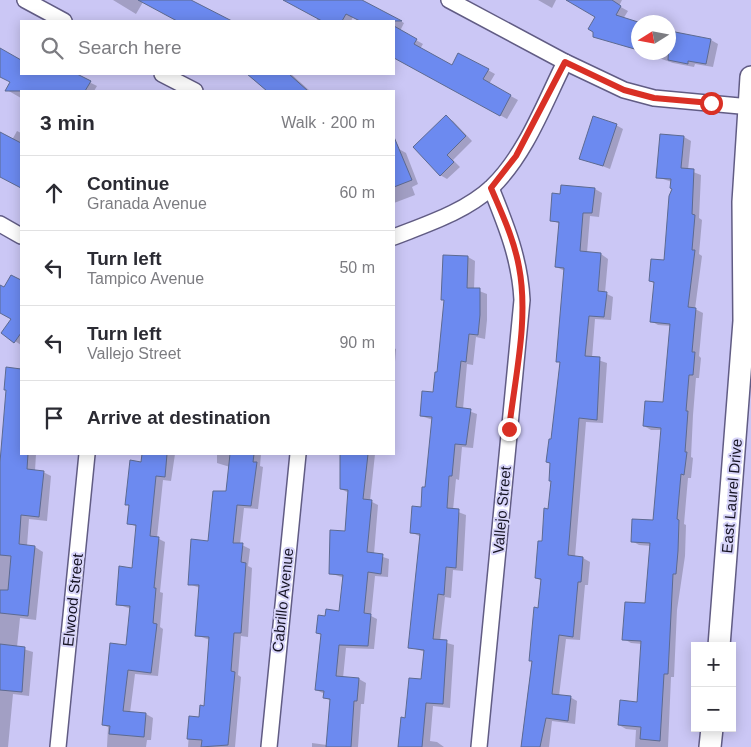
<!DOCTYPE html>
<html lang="en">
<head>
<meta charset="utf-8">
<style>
	:root { --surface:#fff; --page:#f7f7f7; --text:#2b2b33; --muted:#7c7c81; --line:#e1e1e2 }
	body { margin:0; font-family:Helvetica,sans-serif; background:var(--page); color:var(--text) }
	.controls { position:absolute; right:15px; bottom:15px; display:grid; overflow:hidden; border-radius:0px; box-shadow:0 2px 12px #0003 }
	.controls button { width:45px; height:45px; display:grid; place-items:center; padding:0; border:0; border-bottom:1px solid var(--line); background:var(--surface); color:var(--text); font:25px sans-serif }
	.compass { position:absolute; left:631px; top:15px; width:45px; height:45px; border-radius:50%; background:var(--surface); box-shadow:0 2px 12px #0003; rotate:259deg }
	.stop { position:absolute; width:15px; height:15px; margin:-11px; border:4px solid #d93025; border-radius:50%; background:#fff }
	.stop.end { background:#d93025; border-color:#fff; box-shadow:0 1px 5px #0008 }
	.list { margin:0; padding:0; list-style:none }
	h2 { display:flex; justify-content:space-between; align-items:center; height:65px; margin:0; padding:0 20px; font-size:21px }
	h2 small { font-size:16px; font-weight:400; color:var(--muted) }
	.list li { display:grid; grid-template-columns:32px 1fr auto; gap:15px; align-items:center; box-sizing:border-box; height:75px; padding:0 20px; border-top:1px solid var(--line) }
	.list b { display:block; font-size:19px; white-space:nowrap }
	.list p { margin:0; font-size:16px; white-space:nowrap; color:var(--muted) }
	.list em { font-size:16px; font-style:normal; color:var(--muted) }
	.icon { flex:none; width:28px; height:28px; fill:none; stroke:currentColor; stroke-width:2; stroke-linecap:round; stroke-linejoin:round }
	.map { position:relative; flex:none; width:751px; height:747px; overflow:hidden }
	.search { position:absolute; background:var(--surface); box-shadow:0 2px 12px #0003; left:20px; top:20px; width:375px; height:55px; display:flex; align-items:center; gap:12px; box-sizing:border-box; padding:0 18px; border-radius:0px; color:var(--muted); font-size:19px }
	.panel { position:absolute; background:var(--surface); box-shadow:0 2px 12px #0003; left:20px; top:90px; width:375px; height:365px; border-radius:0px }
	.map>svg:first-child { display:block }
	.shadow { fill:#0003 }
	.building { fill:#6c8af0; stroke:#5d6a91 }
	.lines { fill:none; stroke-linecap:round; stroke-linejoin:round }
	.minor-casing { stroke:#615c84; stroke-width:18 }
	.secondary-casing { stroke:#615c84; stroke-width:24 }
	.minor { stroke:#fff; stroke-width:15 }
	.secondary { stroke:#fff; stroke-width:21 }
	.route { stroke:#d93025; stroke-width:6 }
	.labels { text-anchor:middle; stroke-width:4; stroke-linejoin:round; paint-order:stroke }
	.street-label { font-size:15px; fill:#151323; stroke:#d8d5fa }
</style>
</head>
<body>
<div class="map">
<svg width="751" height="747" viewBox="0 0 751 747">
	<rect width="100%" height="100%" fill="#cbc7f5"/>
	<g class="shadow">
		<polygon points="113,0 189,0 225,20 178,21 143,2 136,14"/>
		<polygon points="285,0 360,0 404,23 400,31 423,44 420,49 452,66 459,54 495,74 489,84 518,100 507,119 394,57 394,21 362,21 353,17 351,21 316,21 318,18"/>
		<polygon points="538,0 556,0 552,8"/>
		<polygon points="568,0 622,0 619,6 628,11 623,19 638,23 638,51 597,16"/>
		<polygon points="668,32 711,40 718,44 713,67 695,64 694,67 673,63 642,52 668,52"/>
		<polygon points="0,50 21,61 21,74 73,74 97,86 94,91 21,91 21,98 7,90 12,82 0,76"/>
		<polygon points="247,74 291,74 310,91 268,91"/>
		<polygon points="446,117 453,121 472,141 453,160 460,167 447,179 440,175"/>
		<polygon points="616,125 623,129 610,169 581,158"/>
		<polygon points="17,131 21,133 21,188 0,176 0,134 12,140"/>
		<polygon points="684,137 691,141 688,170 701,175 699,218 702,220 699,254 702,256 695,309 703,313 699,356 701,358 699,378 696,378 693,415 691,457 693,458 691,478 688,478 684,524 686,525 685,556 677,610 674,677 671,677 668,747 635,747 636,730 626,729 619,725 638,703 642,644 631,643 624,639 646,605 651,546 639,545 632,541 654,521 662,430 651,430 644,426 664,404 671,326 658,325 651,321 655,284 650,281 665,261 674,189 672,182 657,177"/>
		<polygon points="399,149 406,153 418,184 412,187 415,195 394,203 394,151"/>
		<polygon points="595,189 602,193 599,217 590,216 587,253 601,254 608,259 605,293 613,297 611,320 595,319 592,358 607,363 603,423 586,422 575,557 583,558 590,562 588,585 585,585 580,640 566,639 559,696 570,697 577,701 575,724 552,721 549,747 521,747 542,581 536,578 549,510 552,464 548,462 561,363 557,361 565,271 556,267 560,224 551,220 561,195"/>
		<polygon points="444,256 468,257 475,261 474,289 487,294 487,320 485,339 476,337 473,365 467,364 463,409 477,414 473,448 462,447 459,480 456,479 453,510 466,515 463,571 453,570 451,598 445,597 440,641 454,645 450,708 433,706 430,741 437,742 444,747 400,747 406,719 422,680 425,652 410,647 421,537 411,532 422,508 426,488 433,420 421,416 434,394 438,374 446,301"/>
		<polygon points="11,276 21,282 21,345 3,333 12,319 0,312 0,287 5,289"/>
		<polygon points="394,348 396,349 394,375"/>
		<polygon points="7,369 21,370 21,454 36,454 35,471 43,472 51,476 47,521 29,519 27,546 35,547 43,552 36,620 20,618 17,647 33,652 29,696 13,694 8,747 0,747 0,467 8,391"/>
		<polygon points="144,454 175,454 171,481 163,480 157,538 165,542 160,592 163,593 160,627 163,629 158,676 135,674 130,713 146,714 153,718 151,740 147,740 146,747 107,747 108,727 103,725 127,646 131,609 117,604 133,569 137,527 128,523 130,506 126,504 142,463"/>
		<polygon points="217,454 261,454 260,466 263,467 258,509 244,508 240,544 250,549 248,566 252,568 248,637 241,636 238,675 241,677 235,747 188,747 190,718 200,718 205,707 210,640 196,635 200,588 189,584 210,542 227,493 230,467 217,463"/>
		<polygon points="342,454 375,454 370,501 378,505 374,554 389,559 388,577 375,576 371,616 377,619 374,649 346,648 343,678 359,679 366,683 364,704 361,704 358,747 312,747 312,743 327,745 331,701 324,697 325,694 316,690 322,635 317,633 326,617 340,612 344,578 330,573 346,532 349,493 341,489"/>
	</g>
	<g class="building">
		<polygon points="138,0 191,0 232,21 177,21"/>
		<polygon points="283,0 362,0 402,21 360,21 346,14 342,21 322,21"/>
		<polygon points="566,0 612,0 621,6 616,15 638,22 638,50 593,37 593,32 588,29 595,17"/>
		<polygon points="394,26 417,39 414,44 452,65 458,53 489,69 483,79 511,95 500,116 394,58"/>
		<polygon points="670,31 711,39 706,64 688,61 688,64 668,60"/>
		<polygon points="0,48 21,60 21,74 77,74 91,81 85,91 5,91 10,82 0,77"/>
		<polygon points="247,74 289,74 308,91 267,91"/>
		<polygon points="446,115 466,136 447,155 454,162 440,176 413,147"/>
		<polygon points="593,116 617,124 603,166 579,159"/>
		<polygon points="0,132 21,143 21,188 0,177"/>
		<polygon points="660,134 684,136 681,168 694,169 692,214 695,215 692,250 695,250 688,307 696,308 692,352 695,352 693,375 689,375 686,411 688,411 685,452 687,452 684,475 681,474 677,519 679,520 678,551 676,574 673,574 668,674 664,674 660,741 640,739 641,727 618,725 620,700 637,702 641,641 622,640 625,602 645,603 650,543 631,542 632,519 653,520 661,428 643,426 645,401 663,402 670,324 650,322 654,282 649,281 651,259 664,260 669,196 672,189 670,188 671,179 656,178"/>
		<polygon points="394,137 412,180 394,187"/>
		<polygon points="561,185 595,188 592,213 583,213 580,251 601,253 598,291 607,292 604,317 589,316 585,356 600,357 597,420 579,418 568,555 583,557 581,582 578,582 573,637 559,635 552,694 571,696 568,721 546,718 540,747 521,747 532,661 529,661 534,607 538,608 541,579 535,578 538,541 542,541 544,508 548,509 551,481 549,481 550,463 546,462 549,439 551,439 560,362 556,362 564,268 555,267 559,222 550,221 552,193 560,194"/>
		<polygon points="443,255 468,256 467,288 480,288 480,315 478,335 469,334 466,362 461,361 456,407 471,409 466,445 455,444 452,476 449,476 447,508 459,509 456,568 446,567 444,595 438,594 433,639 447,640 443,704 426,703 422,747 398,747 401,717 405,718 409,678 421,679 424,650 408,648 420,534 410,533 412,506 421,507 422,487 425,487 432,417 420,416 422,391 433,392 435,372 437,372 444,300 441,300"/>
		<polygon points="11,275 21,280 21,333 14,343 1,333 11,319 0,313 0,285 4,287"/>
		<polygon points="6,367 21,369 21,454 28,454 27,469 44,471 39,517 21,515 19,544 35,546 28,616 0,613 0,590 8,590 11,556 0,555 0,462 6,390 4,390"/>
		<polygon points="142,454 167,454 165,477 156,476 150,536 159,537 154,588 156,588 153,623 157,624 151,673 128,670 123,711 146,713 144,737 109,734 110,726 102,725 110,643 126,645 130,606 116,605 119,566 132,568 136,525 127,524 129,505 125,505 130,460 141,462"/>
		<polygon points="230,454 254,454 253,462 257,462 251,506 237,505 233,543 243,543 241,562 246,563 241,633 234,633 231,671 235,672 228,745 201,747 202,740 187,739 189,716 199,717 200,705 204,706 209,637 195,636 199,585 188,585 191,539 208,541 213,491 226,491"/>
		<polygon points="340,454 368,454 363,499 372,500 367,552 383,554 381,574 368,572 364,613 371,614 368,646 339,645 336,676 359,678 357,701 354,701 351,747 326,747 330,699 323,698 324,691 315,690 321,634 316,633 318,615 325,616 326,609 339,611 343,575 329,574 330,530 345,531 348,490 340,489"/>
		<polygon points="0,644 25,647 22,692 0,690"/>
	</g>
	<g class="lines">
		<defs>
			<g id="minor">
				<polyline points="25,0 64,21"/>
				<polyline points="449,0 565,62 624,90 654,98 751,107"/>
				<polyline points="162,74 195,91"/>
				<polyline points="0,224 21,236"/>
				<path d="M394,237C427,224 465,212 492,187C526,154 544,104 565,62"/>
				<polyline points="58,747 87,454"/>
				<polyline points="269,747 298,454"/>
				<path d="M479,747L522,300C520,259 506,225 491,188"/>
			</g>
			<g id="secondary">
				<polyline points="719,646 744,321 743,202 751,77"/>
				<polyline points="710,747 712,728"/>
			</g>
		</defs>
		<use href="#minor" class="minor-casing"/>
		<use href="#secondary" class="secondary-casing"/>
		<use href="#minor" class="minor"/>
		<use href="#secondary" class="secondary"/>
	</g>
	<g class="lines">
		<path class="route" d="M509,429C515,377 529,319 519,267C514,239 502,214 491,188L516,156L565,62L624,90L654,98L711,103"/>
	</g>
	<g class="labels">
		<g class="street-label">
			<text transform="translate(732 496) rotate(-85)" y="5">East Laurel Drive</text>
			<text transform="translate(502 510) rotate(-85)" y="5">Vallejo Street</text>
			<text transform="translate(73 600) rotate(-84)" y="5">Elwood Street</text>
			<text transform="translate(283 600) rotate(-84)" y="5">Cabrillo Avenue</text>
		</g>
	</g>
</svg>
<div class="controls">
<button>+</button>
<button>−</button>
</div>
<svg class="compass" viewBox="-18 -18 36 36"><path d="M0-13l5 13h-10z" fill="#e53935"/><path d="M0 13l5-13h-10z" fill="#7c7c81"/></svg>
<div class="stop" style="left:711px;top:103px"></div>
<div class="stop end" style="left:509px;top:429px"></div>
<div class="search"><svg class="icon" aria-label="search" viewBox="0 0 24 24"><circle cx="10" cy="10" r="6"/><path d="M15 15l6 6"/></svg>Search here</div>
<section class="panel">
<h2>3 min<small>Walk · 200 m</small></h2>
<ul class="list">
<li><svg class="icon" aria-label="ahead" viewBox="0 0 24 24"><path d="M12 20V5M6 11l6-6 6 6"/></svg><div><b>Continue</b><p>Granada Avenue</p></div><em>60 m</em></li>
<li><svg class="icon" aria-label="left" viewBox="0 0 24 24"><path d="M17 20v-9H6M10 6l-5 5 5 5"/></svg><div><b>Turn left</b><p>Tampico Avenue</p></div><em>50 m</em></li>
<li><svg class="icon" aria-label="left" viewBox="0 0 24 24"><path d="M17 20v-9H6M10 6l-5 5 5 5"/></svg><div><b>Turn left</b><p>Vallejo Street</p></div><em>90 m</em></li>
<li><svg class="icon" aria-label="arrive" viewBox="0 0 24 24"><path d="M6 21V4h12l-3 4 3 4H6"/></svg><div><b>Arrive at destination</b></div></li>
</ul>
</section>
</div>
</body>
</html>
